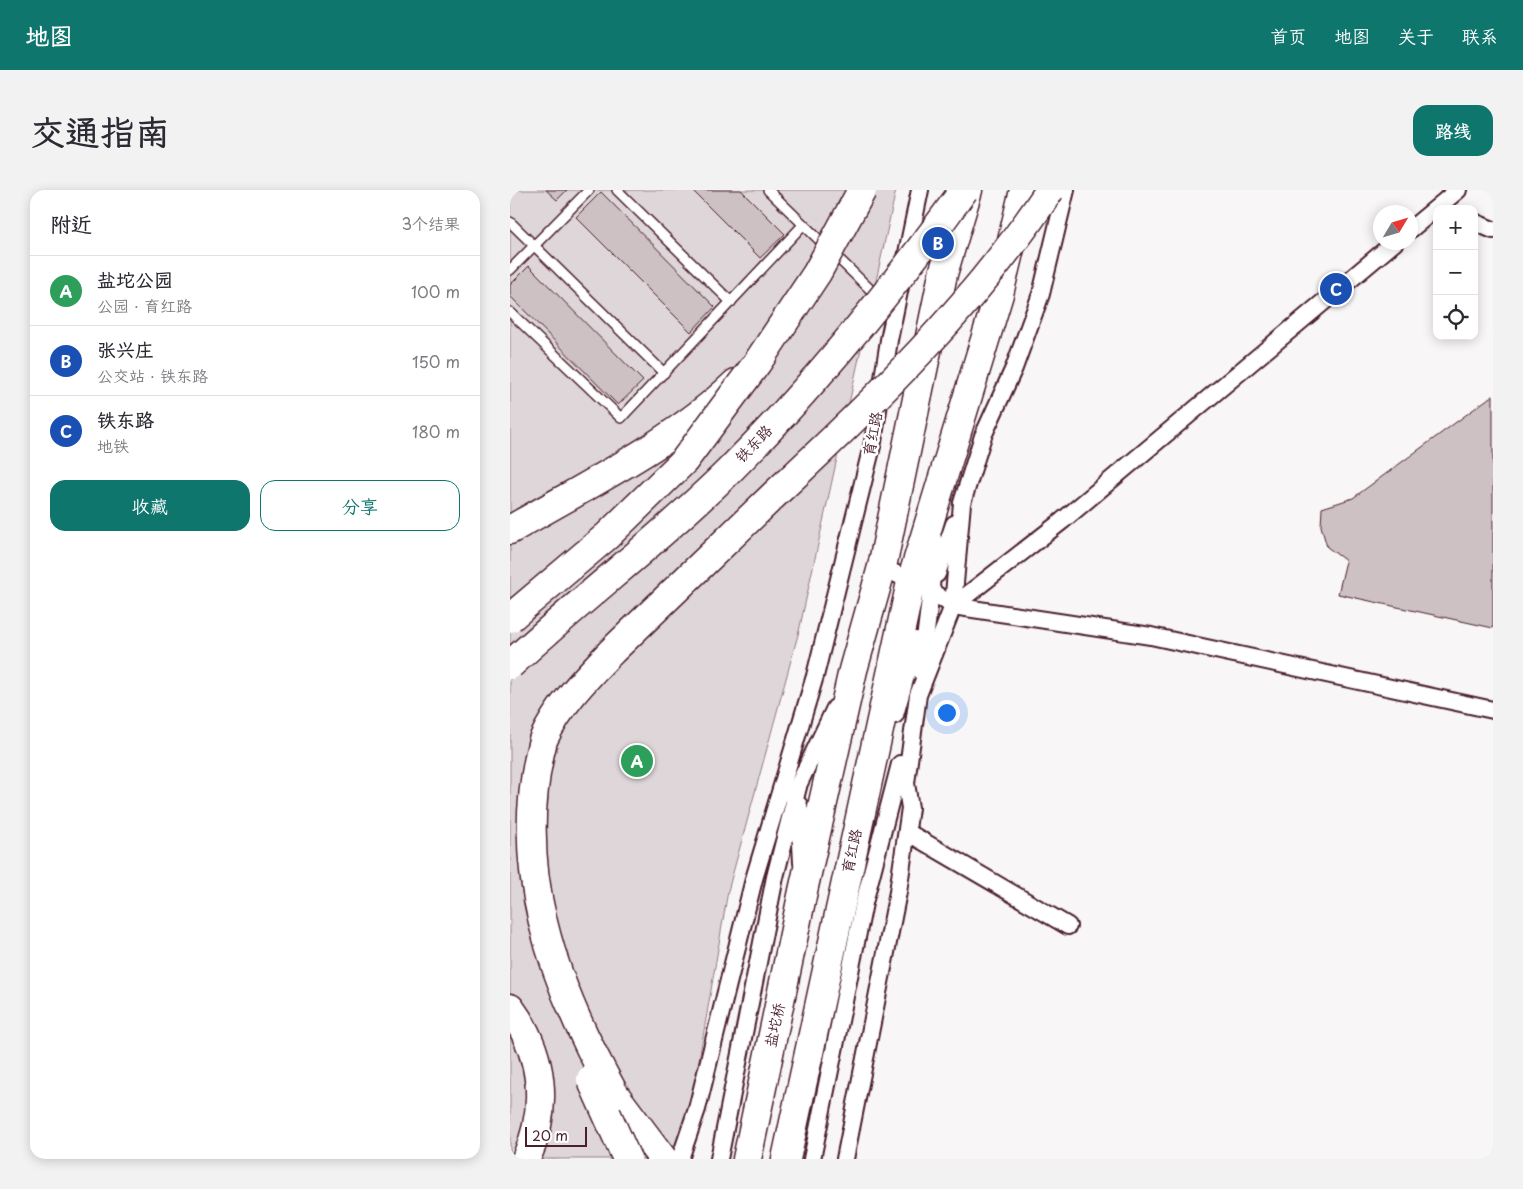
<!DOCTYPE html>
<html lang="zh">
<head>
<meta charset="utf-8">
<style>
	:root { --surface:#fff; --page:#f2f2f3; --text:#2b2b33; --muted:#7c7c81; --line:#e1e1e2; --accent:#0f766e }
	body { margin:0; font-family:"Playpen Sans","LXGW WenKai TC",sans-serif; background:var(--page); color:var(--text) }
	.controls { position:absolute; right:15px; top:15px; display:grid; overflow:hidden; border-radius:10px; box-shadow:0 2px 12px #0003 }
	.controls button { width:45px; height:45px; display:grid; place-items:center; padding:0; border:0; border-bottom:1px solid var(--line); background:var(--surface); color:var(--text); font:25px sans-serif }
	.compass { position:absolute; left:863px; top:15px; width:45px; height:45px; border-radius:50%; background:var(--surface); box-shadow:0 2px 12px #0003; rotate:52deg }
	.scale { position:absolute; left:15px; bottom:12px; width:62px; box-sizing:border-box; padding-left:5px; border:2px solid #4a1f2b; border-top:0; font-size:14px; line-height:18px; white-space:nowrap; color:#4a1f2b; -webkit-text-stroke:4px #fff; paint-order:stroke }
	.you { position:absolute; left:436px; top:522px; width:18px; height:18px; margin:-12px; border:4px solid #fff; border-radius:50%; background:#1a73e8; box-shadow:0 0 0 8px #1a73e833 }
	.badge { display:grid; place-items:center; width:32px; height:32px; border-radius:50%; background:var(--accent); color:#fff; font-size:16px; font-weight:700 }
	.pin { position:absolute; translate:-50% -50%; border:2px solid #fff; box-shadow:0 1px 5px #0006 }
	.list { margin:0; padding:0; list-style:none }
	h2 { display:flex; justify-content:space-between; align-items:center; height:65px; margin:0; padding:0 20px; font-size:21px }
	h2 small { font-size:16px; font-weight:400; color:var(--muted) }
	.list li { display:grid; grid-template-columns:32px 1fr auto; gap:15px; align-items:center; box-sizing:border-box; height:70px; padding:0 20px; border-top:1px solid var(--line) }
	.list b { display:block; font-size:19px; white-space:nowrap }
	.list p { margin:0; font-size:16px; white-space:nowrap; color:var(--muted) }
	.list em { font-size:16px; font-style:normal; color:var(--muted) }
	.actions { display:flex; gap:10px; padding:15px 20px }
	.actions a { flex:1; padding:11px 0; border:1px solid var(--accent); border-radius:15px; text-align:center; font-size:18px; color:var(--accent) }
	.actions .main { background:var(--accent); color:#fff }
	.icon { flex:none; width:28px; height:28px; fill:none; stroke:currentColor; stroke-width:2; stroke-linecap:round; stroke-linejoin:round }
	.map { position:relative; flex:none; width:983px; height:969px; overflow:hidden; border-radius:15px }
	header { display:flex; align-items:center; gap:30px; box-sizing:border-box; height:70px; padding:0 25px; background:var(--accent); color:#fff }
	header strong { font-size:24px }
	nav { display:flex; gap:28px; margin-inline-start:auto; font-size:18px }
	.intro { display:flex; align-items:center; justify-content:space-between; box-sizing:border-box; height:120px; padding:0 30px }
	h1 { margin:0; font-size:35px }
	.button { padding:12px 22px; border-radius:15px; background:var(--accent); color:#fff; font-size:18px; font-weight:700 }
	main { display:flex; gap:30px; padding:0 30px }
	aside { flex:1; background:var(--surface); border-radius:15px; box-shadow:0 2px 12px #0003 }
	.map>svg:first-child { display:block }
	.green { fill:#ded6d9; stroke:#947a82 }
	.building { fill:#cdc1c4; stroke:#4a1f2b }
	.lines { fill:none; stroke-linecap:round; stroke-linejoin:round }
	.lane-casing { stroke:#4a1f2b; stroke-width:12 }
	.street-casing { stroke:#4a1f2b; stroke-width:20 }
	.highway-casing { stroke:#4a1f2b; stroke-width:31 }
	.lane { stroke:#fff; stroke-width:9 }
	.street { stroke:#fff; stroke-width:16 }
	.highway { stroke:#fff; stroke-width:28 }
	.highway-bridge-casing { stroke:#4a1f2b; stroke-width:31; stroke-linecap:butt }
	.highway-bridge { stroke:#fff; stroke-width:28 }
	.labels { text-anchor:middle; stroke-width:5; stroke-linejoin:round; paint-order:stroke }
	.street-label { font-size:15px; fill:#4a1f2b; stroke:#fff }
</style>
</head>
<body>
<header>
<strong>地图</strong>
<nav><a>首页</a><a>地图</a><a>关于</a><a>联系</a></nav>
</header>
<div class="intro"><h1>交通指南</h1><a class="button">路线</a></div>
<main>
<aside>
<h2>附近<small>3个结果</small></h2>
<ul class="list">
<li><span class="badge" style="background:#2e9e5b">A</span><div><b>盐坨公园</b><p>公园 · 育红路</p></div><em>100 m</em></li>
<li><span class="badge" style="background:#1a4fb4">B</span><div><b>张兴庄</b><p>公交站 · 铁东路</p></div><em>150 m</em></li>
<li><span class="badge" style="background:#1a4fb4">C</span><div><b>铁东路</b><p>地铁</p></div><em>180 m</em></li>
</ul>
<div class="actions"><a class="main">收藏</a><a>分享</a></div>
</aside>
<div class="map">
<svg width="983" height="969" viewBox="0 0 983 969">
	<rect width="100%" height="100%" fill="#f8f6f7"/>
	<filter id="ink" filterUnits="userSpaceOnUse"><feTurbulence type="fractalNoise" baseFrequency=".02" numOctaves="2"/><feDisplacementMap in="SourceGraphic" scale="10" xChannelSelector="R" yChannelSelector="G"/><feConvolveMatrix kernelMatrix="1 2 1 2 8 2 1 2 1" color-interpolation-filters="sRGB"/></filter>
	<g filter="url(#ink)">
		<polygon class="green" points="0,0 386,0 289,441 218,701 172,969 0,969"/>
		<g class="building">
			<polygon points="36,0 57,0 47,10"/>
			<polygon points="182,0 231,0 275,44 250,68"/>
			<polygon points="91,2 205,117 181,142 66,27"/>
			<polygon points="19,76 133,191 108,215 0,106 0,95"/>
			<polygon points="983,205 983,438 828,404 836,371 817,357 811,336 812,318 843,308"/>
		</g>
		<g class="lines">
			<defs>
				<g id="lane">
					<polyline points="107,0 221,112"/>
					<polyline points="258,0 369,108"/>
					<polyline points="0,32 154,183"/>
					<polyline points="0,80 79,0"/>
					<polyline points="0,122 111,228 293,35"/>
				</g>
				<g id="street">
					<polyline points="964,32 983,40"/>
					<polyline points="901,39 948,0"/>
					<polyline points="372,377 421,401 443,416 641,446 983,520"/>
					<polyline points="427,384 444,334"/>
					<polyline points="443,416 552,331 885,52"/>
					<polyline points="411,482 421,401 423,348"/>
					<polyline points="385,525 406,450"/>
					<polyline points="283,606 325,518"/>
					<polyline points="289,615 292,673"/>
					<polyline points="397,642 558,736"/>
					<polyline points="170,969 187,919 244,689 305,486 363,252 379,150 410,0"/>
					<polyline points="209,969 265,687 288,597"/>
					<polyline points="302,969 354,713 390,574"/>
					<polyline points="335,969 388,702 400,618 396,593 408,505 443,416 452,313 473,246 504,178 531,104 556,0"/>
				</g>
				<g id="highway">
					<path d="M0,340C75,296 163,253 226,193"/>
					<path d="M0,818C34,864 39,918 16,969"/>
					<polyline points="105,905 153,969"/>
					<polyline points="237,969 293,701 343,480 372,377 433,84 458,0"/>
					<polyline points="276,969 401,392 489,104 514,0"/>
				</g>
			</defs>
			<use href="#lane" class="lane-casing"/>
			<use href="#street" class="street-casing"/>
			<use href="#highway" class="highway-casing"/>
			<use href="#lane" class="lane"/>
			<use href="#street" class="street"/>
			<use href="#highway" class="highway"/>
			<defs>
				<g id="highway-bridge">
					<polyline points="0,428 97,346 174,271 247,173 307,83 352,0"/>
					<path d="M0,475C71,409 149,350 218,282C305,195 382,100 454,0"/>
					<polyline points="81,889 117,969"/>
					<path d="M105,905C43,795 0,677 33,550C49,515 76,488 102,461C157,408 211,356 266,303C366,210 464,115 540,0"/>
				</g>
			</defs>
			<use href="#highway-bridge" class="highway-bridge-casing"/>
			<use href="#highway-bridge" class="highway-bridge"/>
		</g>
	</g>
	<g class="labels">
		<g class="street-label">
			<text transform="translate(363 244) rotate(-79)" y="5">育红路</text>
			<text transform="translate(244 254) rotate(-46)" y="5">铁东路</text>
			<text transform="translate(342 661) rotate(-78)" y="5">育红路</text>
			<text transform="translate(265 835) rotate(-78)" y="5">盐坨桥</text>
		</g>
	</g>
</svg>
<div class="controls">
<button>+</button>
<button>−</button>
<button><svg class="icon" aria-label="locate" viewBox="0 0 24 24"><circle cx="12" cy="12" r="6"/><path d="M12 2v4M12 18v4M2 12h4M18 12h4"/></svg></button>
</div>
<svg class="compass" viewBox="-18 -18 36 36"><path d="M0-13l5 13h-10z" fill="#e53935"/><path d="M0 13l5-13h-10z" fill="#7c7c81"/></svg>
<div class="scale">20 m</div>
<div class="you"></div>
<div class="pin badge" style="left:127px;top:571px;background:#2e9e5b">A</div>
<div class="pin badge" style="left:428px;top:53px;background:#1a4fb4">B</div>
<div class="pin badge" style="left:826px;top:99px;background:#1a4fb4">C</div>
</div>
</main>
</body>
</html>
